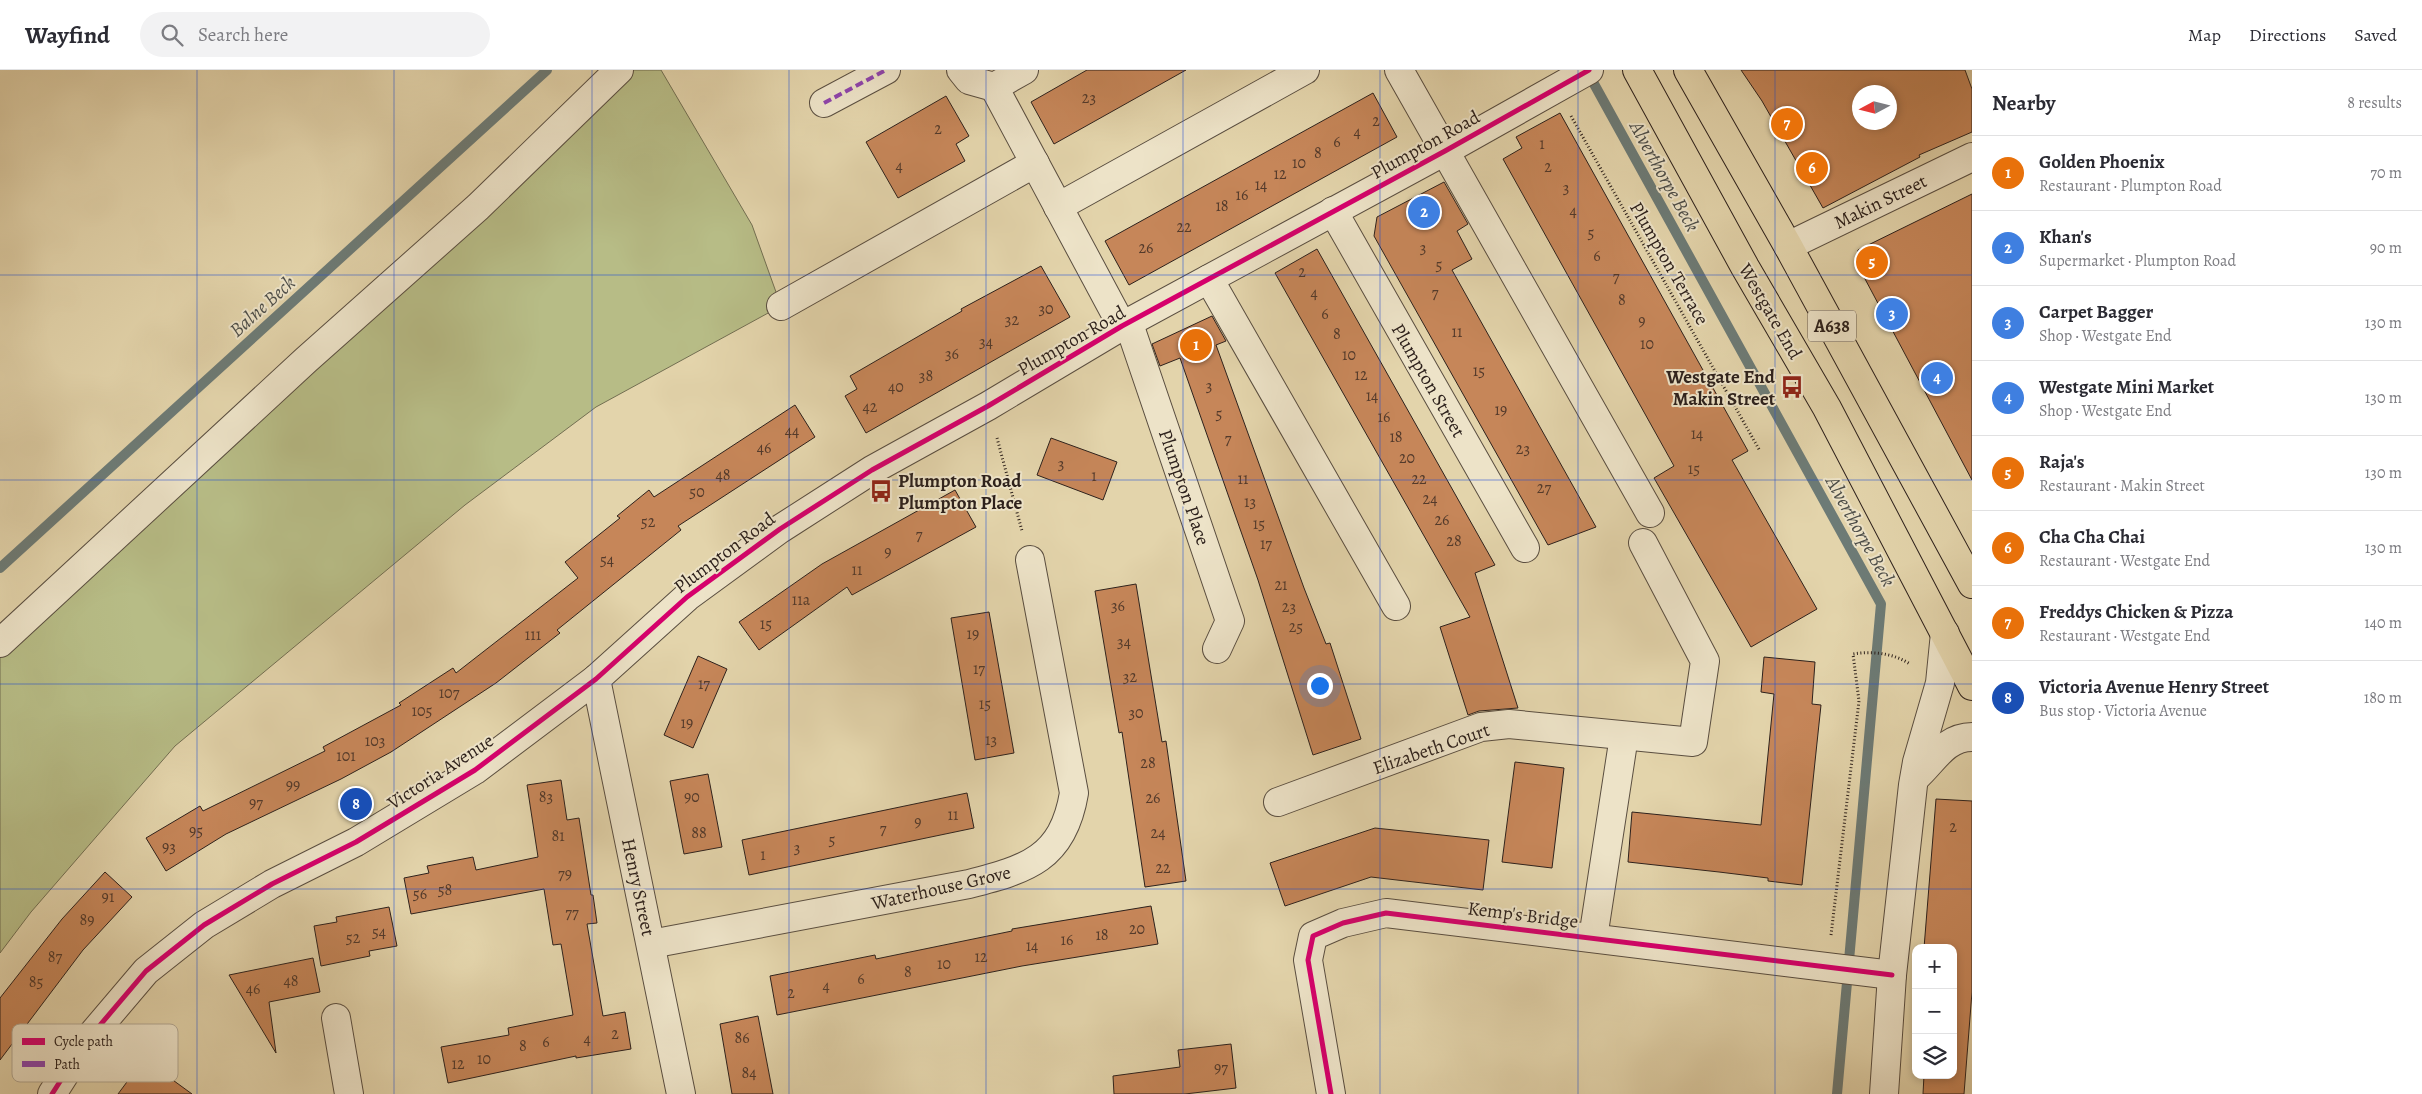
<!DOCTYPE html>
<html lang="en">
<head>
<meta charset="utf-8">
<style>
	:root { --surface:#fff; --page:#f2f2f3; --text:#2b2b33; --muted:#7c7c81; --line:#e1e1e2; --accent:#d93025 }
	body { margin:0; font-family:Alegreya,serif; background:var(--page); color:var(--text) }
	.controls { position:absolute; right:15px; bottom:15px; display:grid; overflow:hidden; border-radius:10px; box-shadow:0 2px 8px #0003 }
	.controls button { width:45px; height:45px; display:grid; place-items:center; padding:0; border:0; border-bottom:1px solid var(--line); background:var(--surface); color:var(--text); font:25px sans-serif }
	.compass { position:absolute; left:1852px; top:15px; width:45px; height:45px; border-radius:50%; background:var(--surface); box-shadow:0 2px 8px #0003; rotate:263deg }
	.you { position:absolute; left:1319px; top:615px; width:18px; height:18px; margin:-12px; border:4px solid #fff; border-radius:50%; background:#1a73e8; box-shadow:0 0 0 8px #1a73e833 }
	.badge { display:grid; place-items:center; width:32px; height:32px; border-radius:50%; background:var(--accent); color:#fff; font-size:16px; font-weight:700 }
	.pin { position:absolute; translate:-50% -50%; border:2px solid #fff; box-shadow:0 1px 5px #0006 }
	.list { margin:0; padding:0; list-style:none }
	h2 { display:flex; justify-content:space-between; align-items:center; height:65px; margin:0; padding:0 20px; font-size:21px }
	h2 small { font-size:16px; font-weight:400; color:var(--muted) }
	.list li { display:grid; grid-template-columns:32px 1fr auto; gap:15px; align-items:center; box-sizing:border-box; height:75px; padding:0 20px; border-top:1px solid var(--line) }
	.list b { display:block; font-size:19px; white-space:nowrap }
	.list p { margin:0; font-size:16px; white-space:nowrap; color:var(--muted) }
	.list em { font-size:16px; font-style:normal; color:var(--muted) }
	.icon { flex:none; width:28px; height:28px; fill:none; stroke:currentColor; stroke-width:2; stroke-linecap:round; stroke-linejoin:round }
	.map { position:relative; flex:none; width:1972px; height:1024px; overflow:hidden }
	header { display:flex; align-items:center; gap:30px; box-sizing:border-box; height:70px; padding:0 25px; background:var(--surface); border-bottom:1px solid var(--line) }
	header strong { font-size:24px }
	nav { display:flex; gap:28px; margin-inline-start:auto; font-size:18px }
	.search { width:350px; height:45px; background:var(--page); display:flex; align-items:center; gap:12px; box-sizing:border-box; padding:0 18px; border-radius:28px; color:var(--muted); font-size:19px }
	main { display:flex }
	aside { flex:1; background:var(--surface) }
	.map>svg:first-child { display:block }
	.green { fill:#b7bc86; stroke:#726e51 }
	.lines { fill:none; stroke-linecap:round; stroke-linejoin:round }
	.stream { stroke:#6d7b76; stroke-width:10 }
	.building { fill:#c68659; stroke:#2d211c; fill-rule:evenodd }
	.minor-casing { stroke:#5a4e40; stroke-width:30 }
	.highway-casing { stroke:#2d211c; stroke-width:30 }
	.path { stroke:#2d211c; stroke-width:3; stroke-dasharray:1 2.5; stroke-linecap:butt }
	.minor { stroke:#ede3c8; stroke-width:28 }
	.highway { stroke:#e3d4ab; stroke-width:28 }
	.quiet { stroke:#8e44ad; stroke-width:4; stroke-dasharray:8 4; stroke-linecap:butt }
	.cycleway-casing { stroke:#ede3c8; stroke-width:8 }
	.cycleway { stroke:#d6006c; stroke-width:5 }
	.grid { fill:none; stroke:#1d4ed8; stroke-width:1; stroke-opacity:0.55 }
	.labels { text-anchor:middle; stroke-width:4; stroke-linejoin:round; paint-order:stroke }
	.number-label { font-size:16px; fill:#533a2b }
	.shield { fill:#ede3c8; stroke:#675b50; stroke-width:1 }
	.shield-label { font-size:18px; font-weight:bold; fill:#2d211c }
	.street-label { font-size:19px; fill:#2d211c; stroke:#ede3c8 }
	.poi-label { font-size:19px; font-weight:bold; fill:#2d211c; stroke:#ede3c8; text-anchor:end }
	.water-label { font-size:20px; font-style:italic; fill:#4d4e49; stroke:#ede3c8 }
	.key { fill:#ede3c8; stroke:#b3a994; stroke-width:1 }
	.key-label { font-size:14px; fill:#2d211c }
</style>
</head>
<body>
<header>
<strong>Wayfind</strong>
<div class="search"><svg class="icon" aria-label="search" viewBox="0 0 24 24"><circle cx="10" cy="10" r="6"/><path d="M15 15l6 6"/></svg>Search here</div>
<nav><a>Map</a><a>Directions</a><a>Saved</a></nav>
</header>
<main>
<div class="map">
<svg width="1972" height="1024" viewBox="0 0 1972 1024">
	<rect width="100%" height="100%" fill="#e3d4ab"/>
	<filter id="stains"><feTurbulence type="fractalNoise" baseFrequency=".004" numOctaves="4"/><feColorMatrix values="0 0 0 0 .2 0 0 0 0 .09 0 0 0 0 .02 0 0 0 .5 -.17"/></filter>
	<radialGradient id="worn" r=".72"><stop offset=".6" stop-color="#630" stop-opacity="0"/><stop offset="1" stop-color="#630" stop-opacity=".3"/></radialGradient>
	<polygon class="green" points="619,0 661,0 752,155 781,236 596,337 465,435 175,676 31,842 0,883 0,573"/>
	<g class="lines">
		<g class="stream">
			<polyline points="1588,3 1881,534 1837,1024"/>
			<polyline points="0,498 547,0"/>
		</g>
	</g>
	<g class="building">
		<polygon points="1087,0 1186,0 1054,74 1031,32"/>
		<path d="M1741,0H1965L1972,19V62L1919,85L1920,87L1823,138L1762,31ZM1860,22H1890V52H1860Z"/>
		<polygon points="1373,23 1397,67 1129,215 1105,171"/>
		<polygon points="946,26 969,66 956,74 965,91 898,128 866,72"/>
		<polygon points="1560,43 1748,381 1732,390 1817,539 1751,577 1654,408 1674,396 1503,89 1522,78 1516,67"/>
		<polygon points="1444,112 1468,154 1457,161 1472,189 1452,200 1596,457 1548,475 1374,166 1377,147"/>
		<polygon points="1972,124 1972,410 1856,192 1858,180"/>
		<polygon points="1317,179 1495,495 1475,503 1518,638 1479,641 1468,645 1440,557 1470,547 1275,203"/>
		<polygon points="1041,196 1070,247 866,363 845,326 857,319 850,306 962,241 961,239"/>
		<polygon points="1212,246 1226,271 1216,275 1304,518 1326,574 1330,573 1361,669 1313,685 1258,510 1180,288 1160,296 1152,274"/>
		<polygon points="795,335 815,367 678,456 681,460 557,560 560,563 496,613 391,682 341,709 226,764 166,801 146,768 200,736 203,741 325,681 323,677 401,635 399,633 453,598 456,603 578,508 565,492 620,448 617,446 649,420 654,427"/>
		<polygon points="1051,368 1117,392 1103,430 1037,405"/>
		<polygon points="955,420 976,457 852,525 847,517 759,580 739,552 822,494"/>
		<polygon points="1136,514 1162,672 1166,671 1186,811 1145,817 1122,662 1119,663 1095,521"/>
		<polygon points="989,542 1014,683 975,690 951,548"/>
		<polygon points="698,586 727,599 693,678 664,665"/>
		<polygon points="1764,587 1815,592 1812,634 1821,635 1802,815 1768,811 1768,808 1719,802 1628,792 1632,742 1761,755 1774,624 1761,622"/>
		<polygon points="1515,692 1564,698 1552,798 1502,792"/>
		<polygon points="708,704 722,777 684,784 670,711"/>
		<polygon points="561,710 567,750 579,748 591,825 593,825 597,853 587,854 603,946 625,942 631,979 576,988 576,986 448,1013 441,977 509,965 508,958 573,945 561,874 553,875 544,819 411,844 404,808 429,803 427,796 473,787 476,800 538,787 527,715"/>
		<polygon points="967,723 974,758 749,805 742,770"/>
		<polygon points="1936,729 1972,731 1972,922 1964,1024 1923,1024 1924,1005 1953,1005 1953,878 1924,878"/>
		<polygon points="1375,758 1489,770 1483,820 1371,807 1285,836 1270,793"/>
		<polygon points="105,802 132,827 83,880 0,990 0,928 62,849"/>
		<polygon points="1151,836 1158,874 1022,896 777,945 770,906 875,885 876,889 1012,861 1012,859"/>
		<polygon points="389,837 397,876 369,881 370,886 321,896 314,856 337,852 336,847"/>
		<polygon points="313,888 320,922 269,932 276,983 229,905"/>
		<polygon points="758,946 773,1024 732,1024 720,954"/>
		<polygon points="1231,974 1236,1018 1185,1024 1114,1024 1113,1006 1180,997 1178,980"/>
		<polygon points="144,989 192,1024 118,1024"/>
	</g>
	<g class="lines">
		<defs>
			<g id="minor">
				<polyline points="961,0 969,10 994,17 1122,256"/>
				<polyline points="1399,0 1650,443"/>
				<polyline points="994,17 1024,0"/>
				<polyline points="824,33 886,0"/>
				<polyline points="1058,137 1305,0"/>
				<polyline points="1333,141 1525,478"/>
				<polyline points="1788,176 1972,87"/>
				<polyline points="1209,209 1396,536"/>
				<polyline points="781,236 1035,93"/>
				<polyline points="1129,254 1230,551 1217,579"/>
				<polyline points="0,573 306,290 478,137 619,0"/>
				<polyline points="596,609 681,1024"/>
				<path d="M1916,707C1934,691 1945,667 1972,667"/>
				<polyline points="1278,732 1481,657 1509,654 1693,672 1705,591 1643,473"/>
				<polyline points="1593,868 1624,666"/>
				<path d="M651,874L969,814C1027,799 1063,789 1074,723L1030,490"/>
				<polyline points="336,948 349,1024"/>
				<polyline points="52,1024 84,974 146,901 204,855 272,814 356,772 475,700 596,609 687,527 780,459 872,400 988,336 1122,256 1445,81 1589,0"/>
				<polyline points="1331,1024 1308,890 1313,866 1343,853 1386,843 1892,905"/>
				<polyline points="1884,1024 1892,905 1913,715 1917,692 1940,613 1945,563"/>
			</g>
			<g id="highway">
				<polyline points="1637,0 1745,197 1827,338 1972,616"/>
				<polyline points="1688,0 1788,176 1972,514"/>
			</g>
		</defs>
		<use href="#minor" class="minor-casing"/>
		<use href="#highway" class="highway-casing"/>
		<g class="path">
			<polyline points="1571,46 1760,381"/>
			<polyline points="997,368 1022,461"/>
			<path d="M1831,865L1859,631L1853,584C1872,581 1893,583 1910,594"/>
		</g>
		<use href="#minor" class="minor"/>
		<use href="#highway" class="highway"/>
		<polyline class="quiet" points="824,33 886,0"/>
		<defs>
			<g id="cycleway">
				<polyline points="52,1024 84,974 146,901 204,855 272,814 356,772 475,700 596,609 687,527 780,459 872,400 988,336 1122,256 1445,81 1589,0"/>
				<polyline points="1331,1024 1308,890 1313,866 1343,853 1386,843 1892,905"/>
			</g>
		</defs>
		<use href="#cycleway" class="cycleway-casing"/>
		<use href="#cycleway" class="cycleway"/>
	</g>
	<path class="grid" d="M197,0V1024M394,0V1024M592,0V1024M789,0V1024M986,0V1024M1183,0V1024M1380,0V1024M1578,0V1024M1775,0V1024M0,205H1972M0,410H1972M0,614H1972M0,819H1972"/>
	<defs>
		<symbol id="bus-bare" viewBox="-9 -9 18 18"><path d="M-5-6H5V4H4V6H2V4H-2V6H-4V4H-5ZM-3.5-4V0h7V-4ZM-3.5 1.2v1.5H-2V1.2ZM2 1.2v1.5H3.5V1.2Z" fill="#8f2418" stroke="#ede3c8" stroke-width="2.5" paint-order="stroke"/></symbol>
	</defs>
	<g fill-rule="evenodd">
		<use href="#bus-bare" x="1776" y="301" width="32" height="32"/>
		<use href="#bus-bare" x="865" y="405" width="32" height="32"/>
	</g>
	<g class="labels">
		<g class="number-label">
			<text x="1089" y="33">23</text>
			<text x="1376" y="56">2</text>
			<text x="938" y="64">2</text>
			<text x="1357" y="67">4</text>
			<text x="1337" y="77">6</text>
			<text x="1542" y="79">1</text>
			<text x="1318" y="88">8</text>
			<text x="1299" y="98">10</text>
			<text x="899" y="101">4</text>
			<text x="1548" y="102">2</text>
			<text x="1280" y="109">12</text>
			<text x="1261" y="120">14</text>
			<text x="1566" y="123">3</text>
			<text x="1242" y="130">16</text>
			<text x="1222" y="141">18</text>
			<text x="1573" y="146">4</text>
			<text x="1184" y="162">22</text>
			<text x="1591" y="168">5</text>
			<text x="1146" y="183">26</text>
			<text x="1423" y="183">3</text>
			<text x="1597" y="191">6</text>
			<text x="1439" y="200">5</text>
			<text x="1302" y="207">2</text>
			<text x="1616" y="212">7</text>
			<text x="1314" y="228">4</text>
			<text x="1435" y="228">7</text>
			<text x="1622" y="235">8</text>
			<text x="1046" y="244">30</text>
			<text x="1325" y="249">6</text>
			<text x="1012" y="255">32</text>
			<text x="1642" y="256">9</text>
			<text x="1457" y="267">11</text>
			<text x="1337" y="269">8</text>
			<text x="986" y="277">34</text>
			<text x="1647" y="279">10</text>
			<text x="952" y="289">36</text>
			<text x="1349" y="290">10</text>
			<text x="1479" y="306">15</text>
			<text x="1361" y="310">12</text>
			<text x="926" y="311">38</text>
			<text x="1209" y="321">3</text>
			<text x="896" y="322">40</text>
			<text x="1372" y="331">14</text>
			<text x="870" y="342">42</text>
			<text x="1501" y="345">19</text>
			<text x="1219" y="349">5</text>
			<text x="1384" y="352">16</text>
			<text x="792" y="366">44</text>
			<text x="1697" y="369">14</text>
			<text x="1396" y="372">18</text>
			<text x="1228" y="374">7</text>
			<text x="764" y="383">46</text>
			<text x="1523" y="384">23</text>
			<text x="1407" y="393">20</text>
			<text x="1061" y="399">3</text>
			<text x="1694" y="404">15</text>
			<text x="723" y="410">48</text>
			<text x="1094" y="411">1</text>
			<text x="1243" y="414">11</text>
			<text x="1419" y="414">22</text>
			<text x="1544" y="423">27</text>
			<text x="697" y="427">50</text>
			<text x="1430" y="434">24</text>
			<text x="1250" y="437">13</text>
			<text x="1442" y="455">26</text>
			<text x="648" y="457">52</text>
			<text x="1259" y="459">15</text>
			<text x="919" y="470">7</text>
			<text x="1454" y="476">28</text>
			<text x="1266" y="479">17</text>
			<text x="888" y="487">9</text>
			<text x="607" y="495">54</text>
			<text x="857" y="505">11</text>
			<text x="1281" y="520">21</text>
			<text x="801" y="535">11a</text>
			<text x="1118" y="541">36</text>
			<text x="1289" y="542">23</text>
			<text x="766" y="559">15</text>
			<text x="1296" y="562">25</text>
			<text x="973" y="569">19</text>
			<text x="533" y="570">111</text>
			<text x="1124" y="577">34</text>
			<text x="979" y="604">17</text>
			<text x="1130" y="612">32</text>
			<text x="704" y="619">17</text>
			<text x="449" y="628">107</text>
			<text x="985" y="639">15</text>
			<text x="422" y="646">105</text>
			<text x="1136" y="648">30</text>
			<text x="687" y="658">19</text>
			<text x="991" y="675">13</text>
			<text x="375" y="676">103</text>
			<text x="346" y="691">101</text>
			<text x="1148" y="698">28</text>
			<text x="293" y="720">99</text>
			<text x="546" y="732">83</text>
			<text x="692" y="732">90</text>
			<text x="1153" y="733">26</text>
			<text x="256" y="738">97</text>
			<text x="953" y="750">11</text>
			<text x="918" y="757">9</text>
			<text x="1953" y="762">2</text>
			<text x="883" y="764">7</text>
			<text x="196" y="766">95</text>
			<text x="699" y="768">88</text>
			<text x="1158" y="768">24</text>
			<text x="558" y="771">81</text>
			<text x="832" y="775">5</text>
			<text x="169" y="782">93</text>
			<text x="797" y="783">3</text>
			<text x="763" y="790">1</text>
			<text x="1163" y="803">22</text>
			<text x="565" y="809">79</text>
			<text x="445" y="825">58</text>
			<text x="420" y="829">56</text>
			<text x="108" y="832">91</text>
			<text x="572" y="848">77</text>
			<text x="87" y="855">89</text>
			<text x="1137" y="864">20</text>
			<text x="379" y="867">54</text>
			<text x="1102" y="870">18</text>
			<text x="353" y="873">52</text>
			<text x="1067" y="875">16</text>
			<text x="1032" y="881">14</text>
			<text x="55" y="892">87</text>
			<text x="981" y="892">12</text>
			<text x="944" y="899">10</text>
			<text x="908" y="907">8</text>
			<text x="861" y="914">6</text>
			<text x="291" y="916">48</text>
			<text x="36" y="917">85</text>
			<text x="826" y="921">4</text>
			<text x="253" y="924">46</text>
			<text x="791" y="928">2</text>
			<text x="615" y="969">2</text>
			<text x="742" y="973">86</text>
			<text x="587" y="974">4</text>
			<text x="546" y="977">6</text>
			<text x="523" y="981">8</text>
			<text x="484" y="994">10</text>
			<text x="458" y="999">12</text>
			<text x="1221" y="1003">97</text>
			<text x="749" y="1008">84</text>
		</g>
		<rect class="shield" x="1808" y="240.5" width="48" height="31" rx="4"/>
		<g class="shield-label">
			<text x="1832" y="262">A638</text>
		</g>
		<g class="street-label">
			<text transform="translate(1425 74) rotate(-29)" y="7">Plumpton Road</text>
			<text transform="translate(1880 131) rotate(-26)" y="7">Makin Street</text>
			<text transform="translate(1670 193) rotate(60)" y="7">Plumpton Terrace</text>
			<text transform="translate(1771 241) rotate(60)" y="7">Westgate End</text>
			<text transform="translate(1071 270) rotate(-30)" y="7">Plumpton Road</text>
			<text transform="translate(1429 310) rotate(60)" y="7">Plumpton Street</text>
			<text transform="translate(1185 417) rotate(71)" y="7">Plumpton Place</text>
			<text transform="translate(724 482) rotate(-37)" y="7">Plumpton Road</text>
			<text transform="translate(1431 678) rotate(-19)" y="7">Elizabeth Court</text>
			<text transform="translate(440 701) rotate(-33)" y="7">Victoria Avenue</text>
			<text transform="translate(639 817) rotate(78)" y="7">Henry Street</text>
			<text transform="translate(941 817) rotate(-13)" y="7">Waterhouse Grove</text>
			<text transform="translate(1523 844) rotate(7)" y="7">Kemp's Bridge</text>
		</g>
		<g class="poi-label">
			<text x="1775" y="313">Westgate End<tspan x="1775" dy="22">Makin Street</tspan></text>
			<text x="898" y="417" text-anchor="start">Plumpton Road<tspan x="898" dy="22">Plumpton Place</tspan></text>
		</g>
		<g class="water-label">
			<text transform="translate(1665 106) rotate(61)" y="7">Alverthorpe Beck</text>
			<text transform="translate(262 236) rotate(-42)" y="7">Balne Beck</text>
			<text transform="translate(1861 461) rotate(61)" y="7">Alverthorpe Beck</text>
		</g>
	</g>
	<rect x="12" y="954" width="166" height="58" rx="8" class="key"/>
	<rect x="22" y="968" width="23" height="7" fill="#d6006c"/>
	<rect x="22" y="991" width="23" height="6" fill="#8e44ad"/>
	<g class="key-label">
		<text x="54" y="976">Cycle path</text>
		<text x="54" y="999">Path</text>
	</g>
	<rect width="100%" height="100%" filter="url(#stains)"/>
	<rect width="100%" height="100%" fill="url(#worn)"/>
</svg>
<div class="controls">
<button>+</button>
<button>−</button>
<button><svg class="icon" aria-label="layers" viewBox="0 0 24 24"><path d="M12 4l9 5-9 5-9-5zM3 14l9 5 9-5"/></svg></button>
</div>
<svg class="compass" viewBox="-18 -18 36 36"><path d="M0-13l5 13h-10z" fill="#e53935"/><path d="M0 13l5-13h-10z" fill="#7c7c81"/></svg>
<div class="you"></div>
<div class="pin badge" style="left:1196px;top:275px;background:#e8710a">1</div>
<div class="pin badge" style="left:1424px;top:142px;background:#3f7fe0">2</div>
<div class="pin badge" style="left:1892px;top:244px;background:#3f7fe0">3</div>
<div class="pin badge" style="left:1937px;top:308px;background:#3f7fe0">4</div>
<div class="pin badge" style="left:1872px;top:192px;background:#e8710a">5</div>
<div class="pin badge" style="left:1812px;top:98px;background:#e8710a">6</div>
<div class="pin badge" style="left:1787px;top:54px;background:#e8710a">7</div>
<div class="pin badge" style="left:356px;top:734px;background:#1a4fb4">8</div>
</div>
<aside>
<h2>Nearby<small>8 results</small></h2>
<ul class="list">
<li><span class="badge" style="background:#e8710a">1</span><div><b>Golden Phoenix</b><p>Restaurant · Plumpton Road</p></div><em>70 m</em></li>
<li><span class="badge" style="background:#3f7fe0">2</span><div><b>Khan's</b><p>Supermarket · Plumpton Road</p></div><em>90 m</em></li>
<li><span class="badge" style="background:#3f7fe0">3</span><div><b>Carpet Bagger</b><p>Shop · Westgate End</p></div><em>130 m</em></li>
<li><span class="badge" style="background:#3f7fe0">4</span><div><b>Westgate Mini Market</b><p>Shop · Westgate End</p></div><em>130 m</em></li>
<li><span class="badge" style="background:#e8710a">5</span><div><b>Raja's</b><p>Restaurant · Makin Street</p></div><em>130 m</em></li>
<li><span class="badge" style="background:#e8710a">6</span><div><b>Cha Cha Chai</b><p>Restaurant · Westgate End</p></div><em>130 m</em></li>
<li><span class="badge" style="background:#e8710a">7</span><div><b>Freddys Chicken &amp; Pizza</b><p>Restaurant · Westgate End</p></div><em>140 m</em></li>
<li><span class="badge" style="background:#1a4fb4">8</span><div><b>Victoria Avenue Henry Street</b><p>Bus stop · Victoria Avenue</p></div><em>180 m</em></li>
</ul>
</aside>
</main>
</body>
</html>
